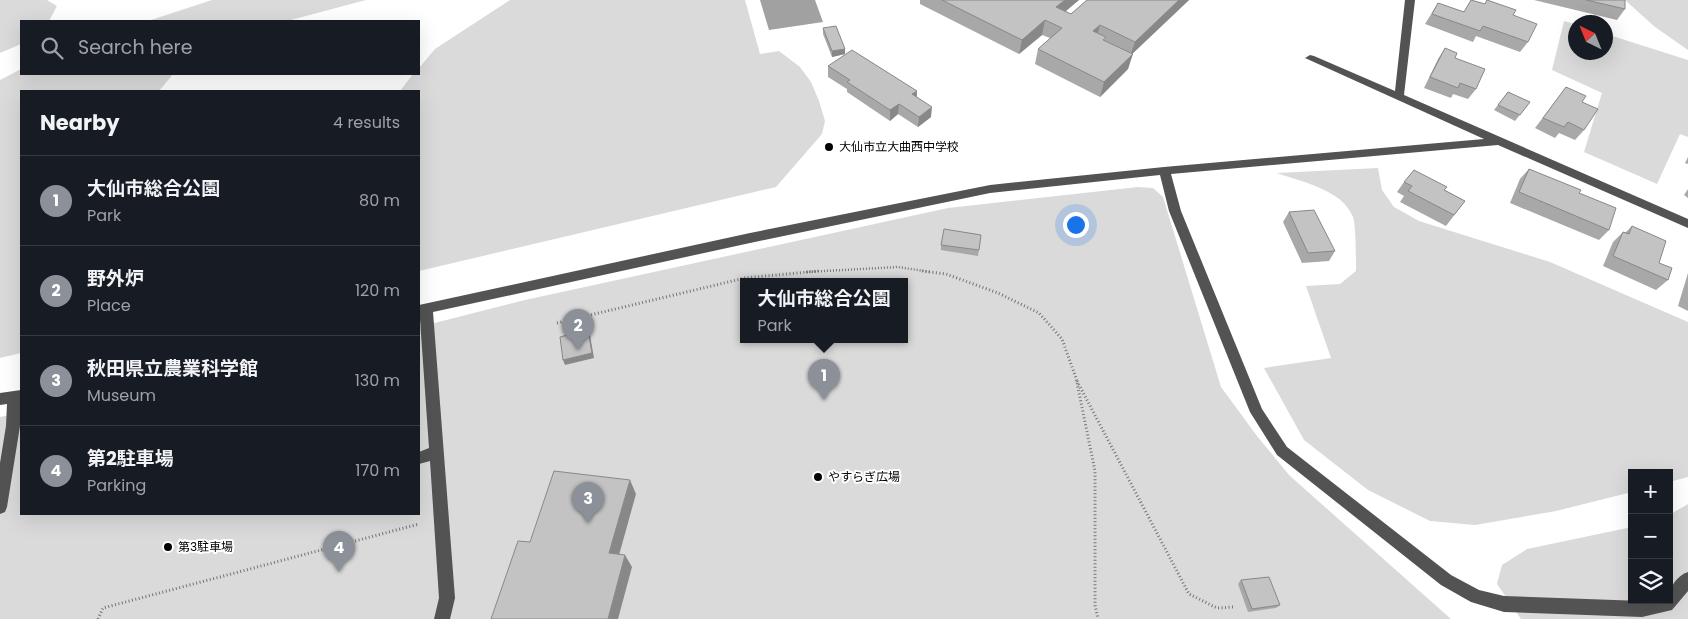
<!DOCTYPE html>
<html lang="en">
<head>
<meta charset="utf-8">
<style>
	:root { --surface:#171b24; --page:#242831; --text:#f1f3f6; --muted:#9ea1a6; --line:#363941; --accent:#8c9099 }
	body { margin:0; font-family:Poppins,"Noto Sans JP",sans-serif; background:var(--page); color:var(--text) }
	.controls { position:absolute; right:15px; bottom:15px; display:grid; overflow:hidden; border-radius:0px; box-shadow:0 5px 20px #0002 }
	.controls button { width:45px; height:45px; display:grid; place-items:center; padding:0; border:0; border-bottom:1px solid var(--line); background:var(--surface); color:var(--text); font:25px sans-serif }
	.compass { position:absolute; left:1568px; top:15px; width:45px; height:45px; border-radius:50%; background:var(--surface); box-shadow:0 5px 20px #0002; rotate:317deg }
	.you { position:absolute; left:1075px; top:224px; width:18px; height:18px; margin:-12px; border:4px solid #fff; border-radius:50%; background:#1a73e8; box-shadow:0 0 0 8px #1a73e833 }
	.badge { display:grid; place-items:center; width:32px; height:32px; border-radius:50%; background:var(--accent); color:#fff; font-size:16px; font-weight:700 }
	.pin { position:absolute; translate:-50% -41px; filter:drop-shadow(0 1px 2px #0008) }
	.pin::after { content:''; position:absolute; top:26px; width:18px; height:15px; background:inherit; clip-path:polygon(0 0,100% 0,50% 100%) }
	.popup { position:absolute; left:740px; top:278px; width:168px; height:65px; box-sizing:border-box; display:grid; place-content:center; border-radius:0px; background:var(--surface); filter:drop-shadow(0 1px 4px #0005); font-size:16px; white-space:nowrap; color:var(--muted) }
	.popup b { font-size:19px; color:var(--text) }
	.popup::after { content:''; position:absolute; left:50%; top:100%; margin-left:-10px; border:10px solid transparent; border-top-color:var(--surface) }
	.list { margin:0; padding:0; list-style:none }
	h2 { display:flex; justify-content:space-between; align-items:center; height:65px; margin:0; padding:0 20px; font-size:21px }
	h2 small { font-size:16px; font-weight:400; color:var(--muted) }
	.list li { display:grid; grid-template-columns:32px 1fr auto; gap:15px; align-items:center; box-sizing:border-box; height:90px; padding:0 20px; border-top:1px solid var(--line) }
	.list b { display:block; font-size:19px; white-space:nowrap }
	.list p { margin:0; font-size:16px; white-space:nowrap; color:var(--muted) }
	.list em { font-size:16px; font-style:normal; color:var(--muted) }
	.icon { flex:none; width:28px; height:28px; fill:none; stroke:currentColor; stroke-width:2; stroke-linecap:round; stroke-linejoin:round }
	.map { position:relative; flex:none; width:1688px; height:619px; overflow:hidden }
	.search { position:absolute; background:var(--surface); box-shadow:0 5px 20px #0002; left:20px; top:20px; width:400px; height:55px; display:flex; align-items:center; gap:12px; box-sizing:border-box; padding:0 18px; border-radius:0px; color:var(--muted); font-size:19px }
	.panel { position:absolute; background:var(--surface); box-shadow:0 5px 20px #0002; left:20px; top:90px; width:400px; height:425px; border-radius:0px }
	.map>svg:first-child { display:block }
	.green { fill:#dadada; fill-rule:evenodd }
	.water { fill:#a1a1a1 }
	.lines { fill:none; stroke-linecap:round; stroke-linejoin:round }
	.path-far1 { stroke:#757575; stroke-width:2.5; stroke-dasharray:1 2; stroke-linecap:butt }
	.path { stroke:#757575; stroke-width:3; stroke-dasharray:1 2.5; stroke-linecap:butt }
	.minor { fill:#535353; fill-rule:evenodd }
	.wall { fill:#a8a8a8 }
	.shaded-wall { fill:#888 }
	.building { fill:#c3c3c3; stroke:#888 }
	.poi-dot { fill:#000; stroke:#fff; stroke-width:2 }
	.labels { text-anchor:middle; stroke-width:4; stroke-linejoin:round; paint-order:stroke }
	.poi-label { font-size:12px; fill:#000; stroke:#fff; text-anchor:start }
</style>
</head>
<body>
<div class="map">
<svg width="1688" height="619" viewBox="0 0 1688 619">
	<rect width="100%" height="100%" fill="#fff"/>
	<g class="green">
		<polygon points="0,0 47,0 57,6 49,21 21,21 21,44 0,53"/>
		<polygon points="212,0 366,0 287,21 148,21"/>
		<polygon points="510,0 745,0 760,54 779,51 800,67 811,82 819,101 825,121 822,134 776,187 419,271 419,91 400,91 413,74 419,74 419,68 435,49"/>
		<polygon points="1625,0 1688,0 1688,50 1655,27"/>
		<polygon points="1564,21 1575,24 1576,52 1606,52 1606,34 1688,60 1688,137 1680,134 1657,184 1584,152 1602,93 1552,70"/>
		<polygon points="21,69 21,74 173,74 159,91 21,91 21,353 0,358 0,80"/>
		<path d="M1378,168L1382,190L1394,207L1419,221L1550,262L1688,322V477L1669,482V473H1632V492L1556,511L1475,525L1430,521L1368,490L1304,440L1264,368L1331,358L1306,286L1340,284L1356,271C1356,260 1356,225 1353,217C1342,189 1301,182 1277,173Z"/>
		<path d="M1138,187L1153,188L1163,197L1221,387L1257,436L1289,475L1451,619H0V417L21,413V514H419V327L525,300L948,208ZM744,281H904V339H744Z"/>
		<polygon points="1688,504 1688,619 1521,619 1497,584 1502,565 1527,549 1632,527 1632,600 1669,600 1669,515"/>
	</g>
	<polygon class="water" points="760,0 815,0 823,22 769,30"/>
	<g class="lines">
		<polyline class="path-far1" points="806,272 898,267 931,272"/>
		<g class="path">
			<polyline points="922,271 946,274 998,293 1039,313 1062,339 1076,378 1095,471 1095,605 1098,619"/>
			<polyline points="557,323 745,278 818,271"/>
			<polyline points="1077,381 1189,594 1217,608 1233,607"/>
			<polyline points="98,619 103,608 419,524"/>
		</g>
		<g class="minor">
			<path d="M1405,0H1415L1404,95L1688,219V228L1498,145L1171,174L1181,211L1262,409L1287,447L1451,575L1479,590L1504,596L1642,601L1669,600C1669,588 1676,576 1688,572V591L1672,610L1642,617L1504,612L1471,602L1441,585L1277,455L1250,412L1169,211L1160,175L990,193L750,243L433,312L455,598L450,619H434L439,598L430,461L419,464V452L429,448L419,305L750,233L990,185L1164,167L1484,139L1305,58L1310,55L1314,56L1395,91Z"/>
			<polygon points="21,390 20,426 7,507 5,512 0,514 0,463 6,426 7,404 0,405 0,393"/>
		</g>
	</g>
	<g class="wall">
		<polygon points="920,0 1079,0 1065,11 1071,14 1087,0 1189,0 1132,54 1128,69 1100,97 1035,64 1038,49 1050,38 1042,35 1019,54 920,4"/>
		<polygon points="1471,0 1485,4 1487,0 1513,15 1528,42 1520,52 1476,36 1473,42 1425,24 1438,3 1464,12"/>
		<polygon points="1534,0 1625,0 1625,9 1617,20"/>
		<polygon points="823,28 845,49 845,54 832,57 823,34"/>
		<polygon points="1445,48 1455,58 1476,89 1468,99 1453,94 1451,98 1424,88 1438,59"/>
		<polygon points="828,66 917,91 917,97 931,117 918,127 898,114 890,121 847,92 847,89 828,77"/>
		<polygon points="1566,87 1582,102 1584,130 1575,140 1559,133 1555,138 1535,128"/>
		<polygon points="1508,92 1530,102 1515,121 1494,110"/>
		<polygon points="1688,157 1688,164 1685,163"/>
		<polygon points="1529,169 1579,193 1609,230 1599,240 1510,203 1520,179"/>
		<polygon points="1404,182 1445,190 1465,201 1446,226 1400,202 1404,196 1397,192"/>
		<polygon points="1688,189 1688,198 1684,195"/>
		<polygon points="1289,212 1335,251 1329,261 1302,263 1283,222"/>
		<polygon points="1632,226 1659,263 1668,280 1656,290 1603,266 1613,242 1623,232 1625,233"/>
		<polygon points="981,235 978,256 941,250 941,245"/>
		<polygon points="1688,273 1688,311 1678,306"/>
		<polygon points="1241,580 1280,605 1276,608 1248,612 1238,584"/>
	</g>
	<g class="shaded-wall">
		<polygon points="1065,0 1079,0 1053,22 1056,7"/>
		<polygon points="1179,0 1189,0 1130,56 1135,42"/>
		<polygon points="1045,20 1042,35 1019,54 1022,40"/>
		<polygon points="1100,25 1096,40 1093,31"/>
		<polygon points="845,49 845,54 832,57 832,51"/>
		<polygon points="1133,54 1128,69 1100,97 1104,82"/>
		<polygon points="917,91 916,101 912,94"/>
		<polygon points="899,104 898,114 890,121 890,110"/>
		<polygon points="932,107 931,117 918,127 919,117"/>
		<polygon points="588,330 590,335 594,358 565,365 563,360"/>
		<polygon points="630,480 636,494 616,566 609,553"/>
		<polygon points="625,555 632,567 618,619 608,619"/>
	</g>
	<g class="building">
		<polygon points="942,0 1065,0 1056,7 1071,14 1087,0 1179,0 1135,42 1100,25 1093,31 1106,37 1103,40 1133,54 1104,82 1038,49 1062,28 1045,20 1022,40"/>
		<polygon points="1471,0 1485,4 1487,0 1516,10 1513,15 1537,24 1528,42 1483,26 1480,31 1432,14 1438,3 1464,12"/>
		<polygon points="1586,0 1625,0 1625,9"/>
		<polygon points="836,26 845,49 832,51 823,28"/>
		<polygon points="1445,48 1457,53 1455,58 1485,69 1476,89 1460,83 1458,88 1430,77"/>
		<polygon points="852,50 917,91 912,94 932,107 919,117 899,104 890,110 847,82 850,80 828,66"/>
		<polygon points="1566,87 1586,96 1582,102 1598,109 1584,130 1568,122 1564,127 1543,118"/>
		<polygon points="1508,92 1530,102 1520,115 1498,105"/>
		<polygon points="1529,169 1581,190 1579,193 1616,208 1609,230 1519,192"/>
		<polygon points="1414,170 1447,187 1444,190 1465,201 1454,215 1408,191 1412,186 1404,182"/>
		<polygon points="1314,210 1335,251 1308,253 1289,212"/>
		<polygon points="1632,226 1666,241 1659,263 1672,268 1668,280 1613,256 1623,232 1629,234"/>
		<polygon points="944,229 981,235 979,250 941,245"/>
		<polygon points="588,330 592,353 563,360 560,337"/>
		<polygon points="554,471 630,480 609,553 625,555 608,619 491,619 518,541 530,542"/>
		<polygon points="1269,577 1280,605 1252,609 1241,580"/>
	</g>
	<g class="poi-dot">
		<circle cx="829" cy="147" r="5"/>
		<circle cx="818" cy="477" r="5"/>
		<circle cx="168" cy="547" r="5"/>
	</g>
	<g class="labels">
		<g class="poi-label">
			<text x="839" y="151">大仙市立大曲西中学校</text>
			<text x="828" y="481">やすらぎ広場</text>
			<text x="178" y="551">第3駐車場</text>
		</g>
	</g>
</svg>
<div class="controls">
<button>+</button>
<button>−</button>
<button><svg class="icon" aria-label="layers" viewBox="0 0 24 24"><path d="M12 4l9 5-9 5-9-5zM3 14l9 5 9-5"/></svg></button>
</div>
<svg class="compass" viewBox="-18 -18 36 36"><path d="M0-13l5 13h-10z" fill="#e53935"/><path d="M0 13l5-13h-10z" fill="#9ea1a6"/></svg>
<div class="you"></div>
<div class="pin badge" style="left:824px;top:400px">1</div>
<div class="popup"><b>大仙市総合公園</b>Park</div>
<div class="pin badge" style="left:578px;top:350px">2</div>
<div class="pin badge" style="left:588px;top:523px">3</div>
<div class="pin badge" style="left:339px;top:572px">4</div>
<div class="search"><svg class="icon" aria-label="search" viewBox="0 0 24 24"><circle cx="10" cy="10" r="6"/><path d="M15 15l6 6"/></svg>Search here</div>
<section class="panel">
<h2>Nearby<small>4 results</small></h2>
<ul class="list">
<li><span class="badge">1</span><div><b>大仙市総合公園</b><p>Park</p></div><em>80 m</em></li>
<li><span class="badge">2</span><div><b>野外炉</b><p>Place</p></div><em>120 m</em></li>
<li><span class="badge">3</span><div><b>秋田県立農業科学館</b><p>Museum</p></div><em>130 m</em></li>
<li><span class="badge">4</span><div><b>第2駐車場</b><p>Parking</p></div><em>170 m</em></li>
</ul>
</section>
</div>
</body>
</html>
